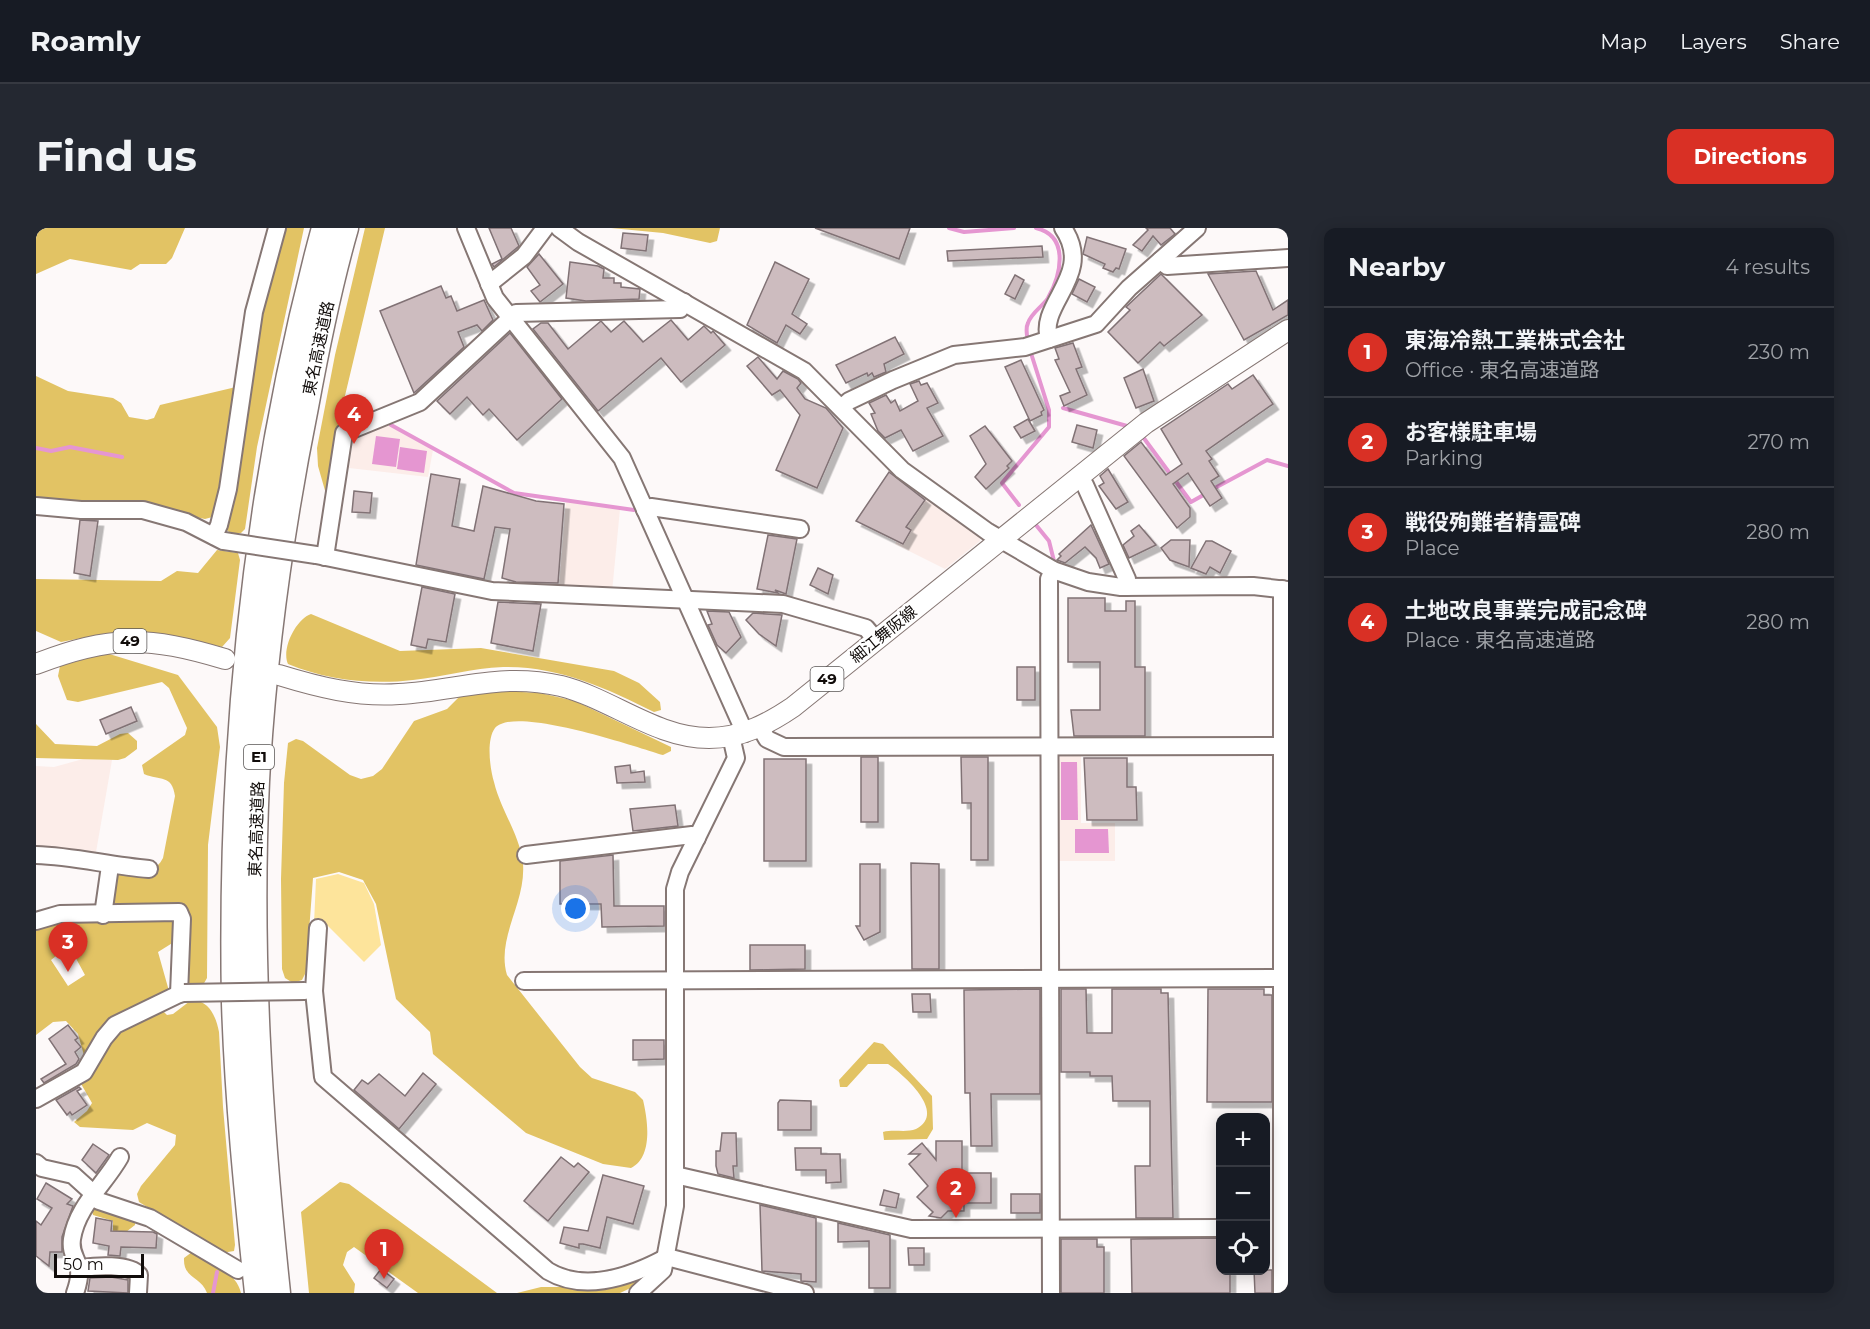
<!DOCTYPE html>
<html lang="en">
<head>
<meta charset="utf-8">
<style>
	:root { --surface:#171b24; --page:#242831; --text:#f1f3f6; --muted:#9ea1a6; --line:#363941; --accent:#d93025 }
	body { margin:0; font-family:Montserrat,"Noto Sans JP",sans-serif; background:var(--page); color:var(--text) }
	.controls { position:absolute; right:18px; bottom:18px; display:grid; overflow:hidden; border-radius:12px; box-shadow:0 3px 15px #0003 }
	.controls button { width:54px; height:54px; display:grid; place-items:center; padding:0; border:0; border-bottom:2px solid var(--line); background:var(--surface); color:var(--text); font:30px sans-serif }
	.scale { position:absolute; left:18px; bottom:15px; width:90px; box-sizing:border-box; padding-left:6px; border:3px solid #110c0a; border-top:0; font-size:16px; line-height:21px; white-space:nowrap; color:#110c0a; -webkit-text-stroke:4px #fff; paint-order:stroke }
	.you { position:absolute; left:540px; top:681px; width:21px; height:21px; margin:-15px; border:4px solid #fff; border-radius:50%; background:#1a73e8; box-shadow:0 0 0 9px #1a73e833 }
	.badge { display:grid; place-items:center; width:39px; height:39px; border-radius:50%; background:var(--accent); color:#fff; font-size:20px; font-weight:700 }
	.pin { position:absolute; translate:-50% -50px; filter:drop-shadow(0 2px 3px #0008) }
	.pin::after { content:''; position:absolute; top:32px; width:21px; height:18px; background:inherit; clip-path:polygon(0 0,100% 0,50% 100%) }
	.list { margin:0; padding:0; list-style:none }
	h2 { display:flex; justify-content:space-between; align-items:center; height:78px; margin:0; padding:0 24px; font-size:26px }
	h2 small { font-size:20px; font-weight:400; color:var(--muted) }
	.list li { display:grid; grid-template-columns:39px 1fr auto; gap:18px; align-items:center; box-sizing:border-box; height:90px; padding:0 24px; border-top:2px solid var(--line) }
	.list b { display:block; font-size:22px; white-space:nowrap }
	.list p { margin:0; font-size:20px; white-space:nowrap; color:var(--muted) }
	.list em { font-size:20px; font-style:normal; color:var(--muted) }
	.icon { flex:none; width:33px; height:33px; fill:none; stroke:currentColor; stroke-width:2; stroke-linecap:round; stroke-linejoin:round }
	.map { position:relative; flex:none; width:1252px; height:1065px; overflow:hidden; border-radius:12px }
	header { display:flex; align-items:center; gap:36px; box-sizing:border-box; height:84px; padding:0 30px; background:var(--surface); border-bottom:2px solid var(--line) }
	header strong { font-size:28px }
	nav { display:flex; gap:33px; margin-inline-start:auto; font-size:21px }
	.intro { display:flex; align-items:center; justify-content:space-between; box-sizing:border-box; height:144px; padding:0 36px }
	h1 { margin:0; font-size:42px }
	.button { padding:15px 27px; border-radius:12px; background:var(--accent); color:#fff; font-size:21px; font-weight:700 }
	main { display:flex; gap:36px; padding:0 36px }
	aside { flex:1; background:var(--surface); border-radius:12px; box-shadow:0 3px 15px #0003 }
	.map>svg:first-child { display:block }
	.built { fill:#fcede9 }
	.green { fill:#fde49b }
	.forest { fill:#e2c364; fill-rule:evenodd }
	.water { fill:#e596d1 }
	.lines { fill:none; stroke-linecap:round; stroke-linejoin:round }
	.stream { stroke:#e596d1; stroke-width:4 }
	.building { fill:#cdbcbf; stroke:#817275; stroke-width:1.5; filter:url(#shadow) }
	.minor-casing { stroke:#867774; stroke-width:20 }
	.major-casing { stroke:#867774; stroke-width:22 }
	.highway-casing { stroke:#867774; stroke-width:27 }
	.minor { stroke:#fff; stroke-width:16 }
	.major { stroke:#fff; stroke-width:20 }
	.highway { stroke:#fff; stroke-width:24 }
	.minor-bridge-casing { stroke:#867774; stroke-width:20; stroke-linecap:butt }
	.minor-bridge { stroke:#fff; stroke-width:16 }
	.labels { text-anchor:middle; stroke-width:5; stroke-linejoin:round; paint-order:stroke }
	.shield { fill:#fff; stroke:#585554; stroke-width:1.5 }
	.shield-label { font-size:15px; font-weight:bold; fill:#110c0a }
	.street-label { font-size:16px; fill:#110c0a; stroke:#fff }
</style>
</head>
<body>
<header>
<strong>Roamly</strong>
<nav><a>Map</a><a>Layers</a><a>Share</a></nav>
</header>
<div class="intro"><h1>Find us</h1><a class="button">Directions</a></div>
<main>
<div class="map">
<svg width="1252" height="1065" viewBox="0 0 1252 1065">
	<defs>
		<filter id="shadow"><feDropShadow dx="5.5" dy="5.5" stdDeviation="0" flood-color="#0004"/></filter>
	</defs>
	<rect width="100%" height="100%" fill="#fdf9f9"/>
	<g class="built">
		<polygon points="352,197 397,222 392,249 313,240 317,212"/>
		<polygon points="891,270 944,308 944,313 909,341 859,316"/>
		<polygon points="530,273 584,281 576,364 523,362"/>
		<polygon points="1020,527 1045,527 1045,595 1079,595 1079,633 1021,633"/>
		<polygon points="47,531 76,532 59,630 0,624 0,538 18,539"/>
	</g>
	<polygon class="green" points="302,646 328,655 338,676 345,717 328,734 291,697 278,696 280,651"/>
	<g class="forest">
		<polygon points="0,0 149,0 136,30 130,36 104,36 95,42 34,31 0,46"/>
		<polygon points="247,0 268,0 221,219 209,301 205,305 194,305 189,300 218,117"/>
		<polygon points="329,0 349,0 302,197 290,266 282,238 281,220 299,127"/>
		<polygon points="575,0 684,0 681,13 674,15 627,5"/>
		<polygon points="0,148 32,163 77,170 85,175 93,189 111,192 118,190 124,177 200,159 180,288 169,291 107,278 0,274"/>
		<polygon points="181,322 202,325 204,332 194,410 186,419 140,408 106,404 72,405 25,414 0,403 0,351 125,353 141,343 162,345"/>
		<path d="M275,386L364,423L445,420L578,443L603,455L624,474L625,482L618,484C570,460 523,438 467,439C436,440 408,449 377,452C336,457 290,452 252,436C245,421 260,391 275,386Z"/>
		<path d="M70,425L142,447L181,499L184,519L172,617L171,750L167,757H151V691L78,680L74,670L82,644C100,644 118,648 127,630L139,568C136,546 124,553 108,546L106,537L149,507L151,500L133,460L126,454L42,474L31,472L22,448L24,438Z"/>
		<path d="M469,463L504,465L539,473L635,519V523L627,527C600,519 478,477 459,500C450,512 454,541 458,554C465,583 484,607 487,636C490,675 460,710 471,747L544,839L556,850L599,864L607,872C612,893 617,929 595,940L567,936L490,905L397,826L394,804L360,771L340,676L327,652L303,644L277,650L270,744L266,752L257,755L249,750L246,741L245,651L248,555L252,515L260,511L267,513L314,547L325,551L337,548L346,541L378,493L411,481L424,468Z"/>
		<polygon points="0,496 19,516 61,518 84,506 92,505 101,513 101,521 89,530 82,532 0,530"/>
		<path d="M139,689L138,714L122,724L133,763L85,789L49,831L42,806L30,793L17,794L0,807V698L15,692ZM29,721L36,723L49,747L32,758L15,732Z"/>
		<path d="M154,773C172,770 180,788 183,804L187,879L199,1017L198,1023L186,1025L103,974L101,966L105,958L139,917L140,907L111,895L97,902L44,899L38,894L51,883L56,875L44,854L76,805L126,782L131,787L137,786Z"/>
		<path d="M838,814L847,816L896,868L897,901L891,911L848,912L847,904C858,901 870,905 880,901C912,885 867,846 852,836H832L811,859H804L803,852Z"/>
		<polygon points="304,954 313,956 461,1065 382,1065 318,1019 311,1024 307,1037 319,1056 318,1065 273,1065 265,984"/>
		<polygon points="61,980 99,992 99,997 90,1004 77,1003 77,993 57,987 56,983"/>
		<path d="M156,1024C174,1035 200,1043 205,1065H171C165,1048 147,1051 148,1030Z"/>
		<polygon points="604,1050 601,1057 584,1065 481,1065 505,1059 546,1059"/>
	</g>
	<g class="water">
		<polygon points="340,208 364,211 360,239 336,236"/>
		<polygon points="364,219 391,223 388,245 361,241"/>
		<polygon points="1025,534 1041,534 1042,592 1025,592"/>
		<polygon points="1039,601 1072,601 1073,625 1039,625"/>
	</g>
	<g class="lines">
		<g class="stream">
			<polyline points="913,0 928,4 978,0"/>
			<path d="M992,113C991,107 989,101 992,95C995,85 1006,79 1012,70C1025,47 1034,8 1000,0"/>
			<polyline points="1027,180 1091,198"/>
			<polyline points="355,197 478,265 598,282"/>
			<polyline points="1107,209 1155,274 1171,265"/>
			<polyline points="0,220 15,223 34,219 86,229"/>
			<polyline points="1177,261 1231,232 1252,238"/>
			<polyline points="983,277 966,255 1013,199 1013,182 994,122"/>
			<polyline points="1000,297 1013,313 1018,333"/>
			<polyline points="177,1065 181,1044"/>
		</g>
	</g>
	<g class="building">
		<polygon points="453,0 475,0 483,18 458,39 456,36 466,31"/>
		<polygon points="779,0 874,0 863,31"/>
		<polygon points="1110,0 1134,0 1139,6 1125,17 1117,8 1106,23 1097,17 1112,2"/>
		<polygon points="587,5 612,7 610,23 585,20"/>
		<polygon points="1051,9 1090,21 1083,41 1080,40 1077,44 1067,40 1069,36 1047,26"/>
		<polygon points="1006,18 1007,29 912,33 911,23"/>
		<polygon points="503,26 527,56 504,74 495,63 504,57 491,39"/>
		<polygon points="534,34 562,38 568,41 567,50 578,50 578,55 585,55 585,59 604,61 603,71 550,73 530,70"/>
		<polygon points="739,34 773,51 756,86 771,96 764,106 750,97 741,115 711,97"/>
		<polygon points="1220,43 1237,82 1252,72 1252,87 1208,112 1172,46"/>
		<polygon points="1125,46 1166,87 1128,118 1124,114 1102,135 1072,104 1094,82 1090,79"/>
		<polygon points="979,47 988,52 979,71 969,66"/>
		<polygon points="1043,51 1059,59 1051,74 1036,66"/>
		<polygon points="405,58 410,70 415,68 421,83 448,72 457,92 446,103 441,97 422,104 428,119 378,165 344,83"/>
		<polygon points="635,92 652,112 668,98 675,105 677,103 689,117 645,154 625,130 562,183 497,101 505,95 512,95 532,121 565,93 575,104 588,93 607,114"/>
		<polygon points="474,105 526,171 481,212 453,181 447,187 431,169 414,186 401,173"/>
		<polygon points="859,109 868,126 848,136 850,144 838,149 836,145 832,148 831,145 810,155 800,137"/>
		<polygon points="1037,115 1046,139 1040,141 1051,167 1028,178 1024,168 1034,164 1019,132 1023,131 1019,120"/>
		<polygon points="722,129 741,151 747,143 762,151 765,155 761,160 769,171 790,180 807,200 781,260 740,242 764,187 744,162 736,167 711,138"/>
		<polygon points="985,132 1008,182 1005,184 1006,187 994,193 969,139"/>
		<polygon points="1107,141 1118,173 1100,180 1088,150"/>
		<polygon points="1217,147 1237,176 1170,223 1176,231 1173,233 1183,248 1175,253 1186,270 1174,278 1152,245 1137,256 1154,280 1154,289 1141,300 1088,228 1105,214 1130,247 1146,236 1125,201 1192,156 1196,161"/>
		<polygon points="883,153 885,157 891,155 902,175 891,180 907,208 877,223 865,202 849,210 842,203 835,186 839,185 833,175 850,167 855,175 859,172 864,183 882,173 874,156"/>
		<polygon points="992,191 999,203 985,210 978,199"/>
		<polygon points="1041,197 1061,202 1057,220 1036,214"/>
		<polygon points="949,198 976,233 971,238 973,240 950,261 939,249 950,236 934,208"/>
		<polygon points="1072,241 1092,274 1080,281 1063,258 1068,255 1064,248"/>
		<polygon points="853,244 889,272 870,299 875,302 867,316 820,293"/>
		<polygon points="395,246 424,251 416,298 438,303 447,258 500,273 528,276 522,355 480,354 466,350 474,301 459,299 448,351 380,337"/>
		<polygon points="318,263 336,265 334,285 316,284"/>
		<polygon points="44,292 62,293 54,348 38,345"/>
		<polygon points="1055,297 1073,336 1064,340 1060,330 1049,319 1029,335 1021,332 1025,328 1023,326"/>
		<polygon points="1103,297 1120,317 1093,330 1087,317 1098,308 1095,303"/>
		<polygon points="732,307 761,311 750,366 739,362 742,365 721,361"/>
		<polygon points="1135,312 1154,312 1153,339 1134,332 1125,320"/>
		<polygon points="1170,313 1176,313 1195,323 1184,345 1174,339 1170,346 1155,340"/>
		<polygon points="782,340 797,347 792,366 774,357"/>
		<polygon points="386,359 419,366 410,414 392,411 390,420 375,417"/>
		<polygon points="1032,370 1069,370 1069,383 1090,383 1090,373 1099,373 1099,439 1109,439 1109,508 1038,508 1035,482 1064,482 1064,434 1032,434"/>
		<polygon points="462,374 505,376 497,423 455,415"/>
		<polygon points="671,383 693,384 705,409 690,425 681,417 672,397 676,396"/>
		<polygon points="717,385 746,387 740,418 723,406 710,392"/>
		<rect x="981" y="439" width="18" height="33"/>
		<polygon points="95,479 101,493 70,506 64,492"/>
		<rect x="825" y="529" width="17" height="65"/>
		<polygon points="925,529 952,529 952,632 935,632 935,575 926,575"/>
		<polygon points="1048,530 1091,530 1091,559 1100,559 1101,592 1051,592"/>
		<rect x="728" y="531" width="42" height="102"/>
		<polygon points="594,537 595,545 608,543 609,554 581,555 579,539"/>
		<polygon points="639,577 642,598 597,603 594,581"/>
		<polygon points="577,627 578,678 628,678 628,698 566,699 565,676 524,676 524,633"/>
		<polygon points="875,635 903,636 903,741 876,741"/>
		<polygon points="824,636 844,636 844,704 828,712 820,698 824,698"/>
		<polygon points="714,717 769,717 769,741 714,742"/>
		<polygon points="1004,761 1004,866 955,866 956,918 935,918 934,865 929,865 928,762"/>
		<polygon points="1025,761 1050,761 1051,805 1076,805 1076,761 1125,761 1125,765 1132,765 1137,990 1100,990 1099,938 1114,938 1114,873 1077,873 1076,848 1054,848 1054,844 1025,844"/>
		<polygon points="1172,761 1228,761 1228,767 1236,767 1236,874 1171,874"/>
		<polygon points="876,766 894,766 895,784 877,784"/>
		<polygon points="32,797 42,810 39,812 45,819 39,824 43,831 40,836 8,855 5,851 30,836 13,811"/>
		<polygon points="597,812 628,812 628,831 597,832"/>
		<polygon points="387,845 400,856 363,901 318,862 326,852 332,856 343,846 369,868"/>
		<polygon points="43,859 45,861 41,863 51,877 36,887 34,884 31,887 20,872"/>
		<polygon points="744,872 775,873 775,902 742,902 742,875"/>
		<polygon points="686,905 700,905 701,938 697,938 698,950 682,946 680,938 680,923 684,923"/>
		<polygon points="900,913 926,913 926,945 955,945 955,975 928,975 928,983 912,983 905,990 893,988 897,984 881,969 892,958 873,936 884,926 873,926 886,915 900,932"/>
		<polygon points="57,916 73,927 60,945 46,932"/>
		<polygon points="759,920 785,920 785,926 804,926 805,954 790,955 790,942 760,942"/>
		<polygon points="525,929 538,939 542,935 553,944 512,993 488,973"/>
		<polygon points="567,947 608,958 597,996 571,989 564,1020 547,1016 543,1016 543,1020 524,1015 528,999 552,1003"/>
		<polygon points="10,955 36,971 31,976 37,978 26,1009 26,1024 14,1024 13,1038 0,1028 0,993 5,997 16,980 1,971"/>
		<polygon points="848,962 863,966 860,980 844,977"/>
		<rect x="975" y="966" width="29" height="19"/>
		<polygon points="724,977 780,990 780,1054 765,1053 765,1046 726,1043"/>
		<polygon points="60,990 76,993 75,1003 117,1004 121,1006 120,1020 85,1019 84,1028 72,1027 73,1018 57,1015"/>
		<polygon points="802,995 854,1007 854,1060 833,1060 833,1013 802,1014"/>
		<polygon points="1185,1010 1185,1042 1194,1042 1194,1065 1096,1065 1095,1011"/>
		<polygon points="1025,1011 1061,1011 1061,1019 1068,1019 1068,1065 1025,1065"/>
		<polygon points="872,1020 888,1020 888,1037 873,1037"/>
		<polygon points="345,1041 358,1051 351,1060 338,1050"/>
		<polygon points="1218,1042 1236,1042 1236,1065 1219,1065"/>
		<polygon points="75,1049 92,1052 92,1065 52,1063 54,1050"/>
	</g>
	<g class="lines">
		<defs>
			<g id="minor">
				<polyline points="430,0 459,70 586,230 709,505"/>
				<polyline points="523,0 542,14 768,143 866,242 952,304 1017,342 1052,354 1085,359 1217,358 1252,362"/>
				<polyline points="1125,32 1131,38 1252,30"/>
				<polyline points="453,56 488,28 509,0"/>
				<path d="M1013,111C1002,75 1059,47 1027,0"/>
				<polyline points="806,179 813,173 857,152 918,127 989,119 1060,96 1093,60 1161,0"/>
				<polyline points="1042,249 1049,257 1091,351 1091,359"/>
				<polyline points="0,278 45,282 107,282 150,294 187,313"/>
				<polyline points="609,282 615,279 764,301"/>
				<polyline points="178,308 183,297 192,261 218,84 241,0"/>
				<polyline points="280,327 456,363 747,376 830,400 840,412"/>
				<polyline points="289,329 308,205 384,174 480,85 644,81 648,74"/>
				<polyline points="724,499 731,511 748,519 1252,518"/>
				<path d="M0,627C38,628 74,638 113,641"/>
				<polyline points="490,627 656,607 661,610"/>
				<polyline points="67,687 74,638"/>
				<polyline points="0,693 24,686 143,684 146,691 143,766 148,765"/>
				<path d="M282,700L278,763L287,849L512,1043C549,1065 596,1048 631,1029L769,1065"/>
				<polyline points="488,753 1252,750"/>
				<polyline points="0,871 48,844 68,810 79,797 143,766"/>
				<polyline points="0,935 6,940 37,947 58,966"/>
				<polyline points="639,947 875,1001 1184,1000"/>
				<polyline points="56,968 63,973 114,990 202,1042"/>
				<path d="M45,1040C59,1038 93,1035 103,1047L102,1065"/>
				<path d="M39,1065C51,1032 33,1033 36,1011C41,978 69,956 84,929"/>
				<polyline points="602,1065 627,1042 639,978 639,661 644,644 700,530 695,508"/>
				<polyline points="1015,1065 1013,351 1017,342"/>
				<polyline points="1246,1065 1246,361"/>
			</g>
			<g id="major">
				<path d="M0,436C75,407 112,408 189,431"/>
				<path d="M243,447C282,459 321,469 363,466C421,463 464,444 525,458C576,471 620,510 673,510C705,510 732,496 757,479L1110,195L1252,102"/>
			</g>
			<g id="highway">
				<path d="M221,1065C211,968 201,872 198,775C193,515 220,251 288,0"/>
				<path d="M242,1065C224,895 213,724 221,553C228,428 245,303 270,179C281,119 293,59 310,0"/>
			</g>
		</defs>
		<use href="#minor" class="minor-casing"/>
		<use href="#major" class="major-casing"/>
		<use href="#highway" class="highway-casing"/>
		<use href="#minor" class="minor"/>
		<use href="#major" class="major"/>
		<use href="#highway" class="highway"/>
		<defs>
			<g id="minor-bridge">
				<polyline points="188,313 280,327"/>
				<polyline points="148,765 269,763"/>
			</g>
		</defs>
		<use href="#minor-bridge" class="minor-bridge-casing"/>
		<use href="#minor-bridge" class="minor-bridge"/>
	</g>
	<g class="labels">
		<g class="shield">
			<rect x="77.5" y="401" width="33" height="24" rx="4.5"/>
			<rect x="774.5" y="439" width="33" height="24" rx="4.5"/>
			<rect x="208" y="517" width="30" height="24" rx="4.5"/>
		</g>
		<g class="shield-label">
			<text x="94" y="418">49</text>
			<text x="791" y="456">49</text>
			<text x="223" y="534">E1</text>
		</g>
		<g class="street-label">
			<text transform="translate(282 120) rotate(-78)" y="6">東名高速道路</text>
			<text transform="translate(847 406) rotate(-39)" y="6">細江舞阪線</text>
			<text transform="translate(220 601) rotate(-88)" y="6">東名高速道路</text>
		</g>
	</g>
</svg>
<div class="controls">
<button>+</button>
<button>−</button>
<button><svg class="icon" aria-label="locate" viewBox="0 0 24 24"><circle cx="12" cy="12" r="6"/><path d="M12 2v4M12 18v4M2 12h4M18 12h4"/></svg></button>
</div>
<div class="scale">50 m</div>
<div class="you"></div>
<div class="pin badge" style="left:348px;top:1051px">1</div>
<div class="pin badge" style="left:920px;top:990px">2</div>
<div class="pin badge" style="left:32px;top:744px">3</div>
<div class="pin badge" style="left:318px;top:216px">4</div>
</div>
<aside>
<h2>Nearby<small>4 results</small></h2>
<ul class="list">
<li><span class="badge">1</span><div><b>東海冷熱工業株式会社</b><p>Office · 東名高速道路</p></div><em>230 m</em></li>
<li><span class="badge">2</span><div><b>お客様駐車場</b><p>Parking</p></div><em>270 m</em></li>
<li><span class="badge">3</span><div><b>戦役殉難者精霊碑</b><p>Place</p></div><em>280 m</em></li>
<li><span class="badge">4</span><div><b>土地改良事業完成記念碑</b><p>Place · 東名高速道路</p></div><em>280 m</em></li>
</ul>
</aside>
</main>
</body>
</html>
